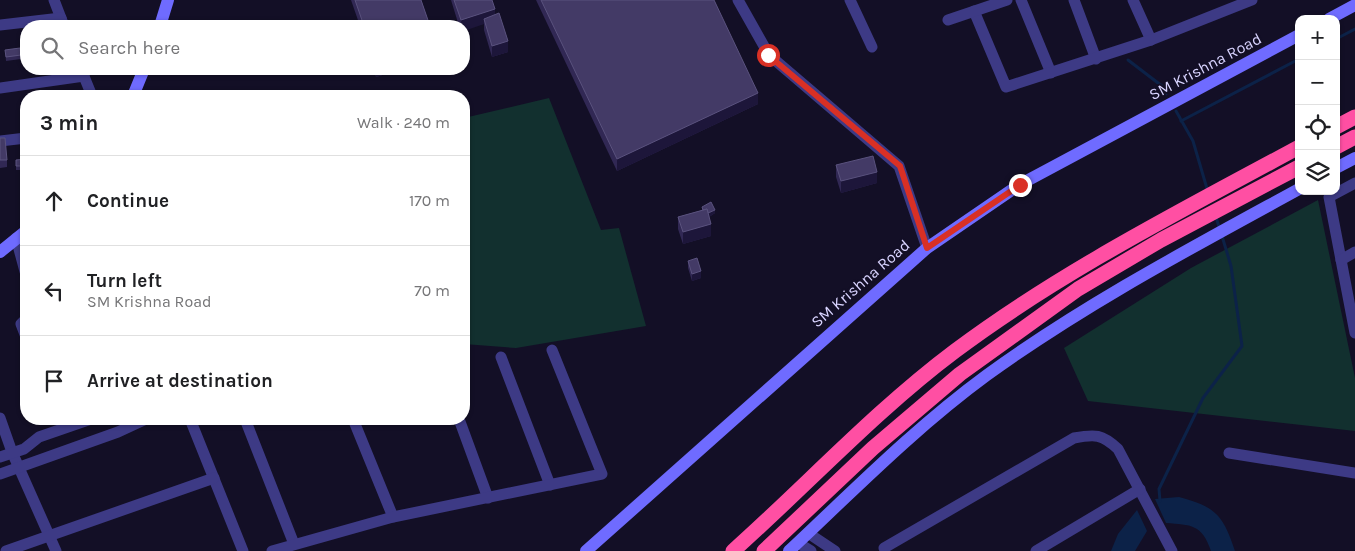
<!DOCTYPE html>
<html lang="en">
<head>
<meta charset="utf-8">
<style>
	:root { --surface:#fff; --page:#f2f2f2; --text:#202124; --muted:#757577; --line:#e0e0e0 }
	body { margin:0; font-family:Karla,sans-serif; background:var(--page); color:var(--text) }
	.controls { position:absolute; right:15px; top:15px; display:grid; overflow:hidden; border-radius:10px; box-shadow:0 1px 4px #0004 }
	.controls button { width:45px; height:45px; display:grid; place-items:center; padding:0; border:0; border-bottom:1px solid var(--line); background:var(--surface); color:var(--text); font:25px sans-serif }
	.stop { position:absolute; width:15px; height:15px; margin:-11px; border:4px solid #d93025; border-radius:50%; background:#fff }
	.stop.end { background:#d93025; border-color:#fff; box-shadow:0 1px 5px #0008 }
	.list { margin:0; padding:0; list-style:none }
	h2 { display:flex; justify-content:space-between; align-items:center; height:65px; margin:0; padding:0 20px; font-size:21px }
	h2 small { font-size:16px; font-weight:400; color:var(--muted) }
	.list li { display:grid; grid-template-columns:32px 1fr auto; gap:15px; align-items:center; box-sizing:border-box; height:90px; padding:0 20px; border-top:1px solid var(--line) }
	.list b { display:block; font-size:19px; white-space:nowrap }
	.list p { margin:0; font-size:16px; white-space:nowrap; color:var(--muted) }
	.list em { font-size:16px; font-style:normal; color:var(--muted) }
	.icon { flex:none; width:28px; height:28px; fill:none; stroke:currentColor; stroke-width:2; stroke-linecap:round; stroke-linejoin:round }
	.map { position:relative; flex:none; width:1355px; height:551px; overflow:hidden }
	.search { position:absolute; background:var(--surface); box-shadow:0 1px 4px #0004; left:20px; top:20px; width:450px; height:55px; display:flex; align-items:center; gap:12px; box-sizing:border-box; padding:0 18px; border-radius:20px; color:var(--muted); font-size:19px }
	.panel { position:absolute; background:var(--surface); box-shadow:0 1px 4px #0004; left:20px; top:90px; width:450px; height:335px; border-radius:20px }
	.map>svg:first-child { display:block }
	.green { fill:#12302f }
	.water { fill:#0c2248 }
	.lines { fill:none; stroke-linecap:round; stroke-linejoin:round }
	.stream { stroke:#0c2248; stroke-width:3 }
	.street { stroke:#3d3a85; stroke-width:11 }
	.secondary { stroke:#6f6bff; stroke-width:12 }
	.highway { stroke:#ff4fa3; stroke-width:15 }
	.wall { fill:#312854 }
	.shaded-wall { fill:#1d163a }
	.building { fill:#433a66; stroke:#5a527e }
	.route { stroke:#d93025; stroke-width:6 }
	.labels { text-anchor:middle; stroke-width:4; stroke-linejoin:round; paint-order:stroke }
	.street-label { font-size:16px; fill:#d9d4ff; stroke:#130f26 }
</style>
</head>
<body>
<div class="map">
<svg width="1355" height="551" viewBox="0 0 1355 551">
	<rect width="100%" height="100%" fill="#130f26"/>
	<g class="green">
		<polygon points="549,98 601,230 619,228 646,326 516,348 464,344 464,118"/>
		<polygon points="1318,200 1355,378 1355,431 1088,401 1064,348 1191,268"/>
	</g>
	<g class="water">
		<path d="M1179,497C1216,507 1223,515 1235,551H1211C1202,524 1191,525 1166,523L1155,499Z"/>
		<polygon points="1137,510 1147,531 1135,551 1111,551 1118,534"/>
	</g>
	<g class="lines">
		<g class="stream">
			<polyline points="1336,39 1355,29"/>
			<polyline points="1128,60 1162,86 1166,94"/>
			<polyline points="1176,111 1193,141 1208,192"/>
			<polyline points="1181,121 1299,59"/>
			<polyline points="1216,217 1220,230"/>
			<polyline points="1160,501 1159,489 1203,398 1242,346 1231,266 1222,236"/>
		</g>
		<g class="street">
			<polyline points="54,0 64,26"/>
			<polyline points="738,0 769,55 899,166 927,248"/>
			<polyline points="850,0 872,47"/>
			<polyline points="1021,0 1051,73"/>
			<polyline points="1074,0 1096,59"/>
			<polyline points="1133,0 1151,40"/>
			<polyline points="974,11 1006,87 1151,40 1252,0"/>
			<polyline points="948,20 1007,0"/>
			<polyline points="0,25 61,18"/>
			<polyline points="81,69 92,96"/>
			<polyline points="0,88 84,76"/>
			<polyline points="0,141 26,138"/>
			<polyline points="1355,183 1329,197 1355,333"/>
			<polyline points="16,238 26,275"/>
			<polyline points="1341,260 1355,252"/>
			<polyline points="26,319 21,324 26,337"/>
			<polyline points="501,357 550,485"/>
			<polyline points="0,418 12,452 56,551"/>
			<polyline points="190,419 243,551"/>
			<polyline points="245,419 294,544"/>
			<polyline points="353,419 393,517"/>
			<polyline points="459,419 488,498"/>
			<polyline points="1229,453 1355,473"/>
			<polyline points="0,457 24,449 39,437 91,419"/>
			<polyline points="0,474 118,432 146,419"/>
			<polyline points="808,533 835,551"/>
			<polyline points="798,543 811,551"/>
			<path d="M884,548L1074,438C1095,434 1102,434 1118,449L1172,551"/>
			<polyline points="6,551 214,478"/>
			<polyline points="272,551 393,517 602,474 552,350"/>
			<polyline points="1036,551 1140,489"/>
		</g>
		<g class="secondary">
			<polyline points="1329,19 1355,5"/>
			<polyline points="160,26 168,0"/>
			<polyline points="133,96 144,69"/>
			<polyline points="1336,168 1355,158"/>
			<polyline points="0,252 26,231"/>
			<polyline points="586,551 927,248 1019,185 1299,35"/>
			<path d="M789,551C853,491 916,427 987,375C1085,304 1193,247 1299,189"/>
		</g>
		<g class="highway">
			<polyline points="1336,127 1355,117"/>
			<polyline points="1336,147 1355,137"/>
			<path d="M733,551C807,485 875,411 955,351C1062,271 1181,211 1299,147"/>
			<polyline points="764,551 873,448 960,374 1078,289 1161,240 1299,167"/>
		</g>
	</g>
	<g class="wall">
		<polygon points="351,0 421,0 430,26 360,26"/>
		<polygon points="451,0 492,0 495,15 508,52 492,57 484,30 484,24 459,26"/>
		<polygon points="536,0 714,0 758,104 617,171"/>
		<polygon points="5,50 21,55 21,59 6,61"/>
		<polygon points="374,69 402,69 376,77"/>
		<polygon points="0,138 7,160 7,167 0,168"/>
		<polygon points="26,159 26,170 16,170 16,160"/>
		<polygon points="836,165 877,183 841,193 836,177"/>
		<polygon points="702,207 715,213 709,217 711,236 683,244 678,229 678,217 702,210"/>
		<polygon points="688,261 701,278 692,281 688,268"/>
	</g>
	<g class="shaded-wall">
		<polygon points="495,9 495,20 484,19 484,24 464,31 464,26 461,26 461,20"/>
		<polygon points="508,41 508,52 492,57 492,46"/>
		<polygon points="376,69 402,69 376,77"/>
		<polygon points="758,93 758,104 617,171 617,159"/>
		<polygon points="877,172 877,183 841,193 841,181"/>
		<polygon points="715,210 715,213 706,219 706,215"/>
		<polygon points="711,224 711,236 683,244 683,232"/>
		<polygon points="701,271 701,278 692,281 692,274"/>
	</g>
	<g class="building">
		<polygon points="355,0 421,0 430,26 364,26"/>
		<polygon points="454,0 492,0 495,9 461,20"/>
		<polygon points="541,0 714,0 758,93 617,159"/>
		<polygon points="499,13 508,41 492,46 484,19"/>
		<polygon points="20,48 21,55 6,57 5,50"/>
		<polygon points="59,92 60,96 47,96 47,94"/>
		<polygon points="0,138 5,138 7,160 0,160"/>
		<polygon points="873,156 877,172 841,181 836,165"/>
		<polygon points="26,159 26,166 16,166 16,160"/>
		<polygon points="711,202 715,210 708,213 707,209 703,210 702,207"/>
		<polygon points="707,209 711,224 683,232 678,217"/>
		<polygon points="697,258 701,271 692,274 688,261"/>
	</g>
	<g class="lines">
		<polyline class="route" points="768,55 900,166 927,248 1020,185"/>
	</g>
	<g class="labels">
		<g class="street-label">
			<text transform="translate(1205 66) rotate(-28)" y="6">SM Krishna Road</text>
			<text transform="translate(860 283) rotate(-41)" y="6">SM Krishna Road</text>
		</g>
	</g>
</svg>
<div class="controls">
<button>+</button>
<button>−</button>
<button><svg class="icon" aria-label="locate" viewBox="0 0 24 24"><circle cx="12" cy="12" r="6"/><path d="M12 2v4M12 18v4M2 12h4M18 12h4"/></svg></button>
<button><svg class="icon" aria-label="layers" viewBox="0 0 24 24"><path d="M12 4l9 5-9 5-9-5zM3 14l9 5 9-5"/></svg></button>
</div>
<div class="stop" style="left:768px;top:55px"></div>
<div class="stop end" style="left:1020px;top:185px"></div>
<div class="search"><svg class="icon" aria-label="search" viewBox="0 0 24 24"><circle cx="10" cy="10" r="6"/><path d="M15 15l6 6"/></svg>Search here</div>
<section class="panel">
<h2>3 min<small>Walk · 240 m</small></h2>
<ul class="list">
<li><svg class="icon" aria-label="ahead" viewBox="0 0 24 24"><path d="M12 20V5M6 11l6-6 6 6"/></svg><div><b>Continue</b></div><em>170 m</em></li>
<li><svg class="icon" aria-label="left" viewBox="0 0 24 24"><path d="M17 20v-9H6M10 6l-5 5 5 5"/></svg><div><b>Turn left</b><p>SM Krishna Road</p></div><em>70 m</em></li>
<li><svg class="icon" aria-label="arrive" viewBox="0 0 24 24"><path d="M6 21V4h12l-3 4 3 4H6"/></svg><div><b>Arrive at destination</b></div></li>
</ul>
</section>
</div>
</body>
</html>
